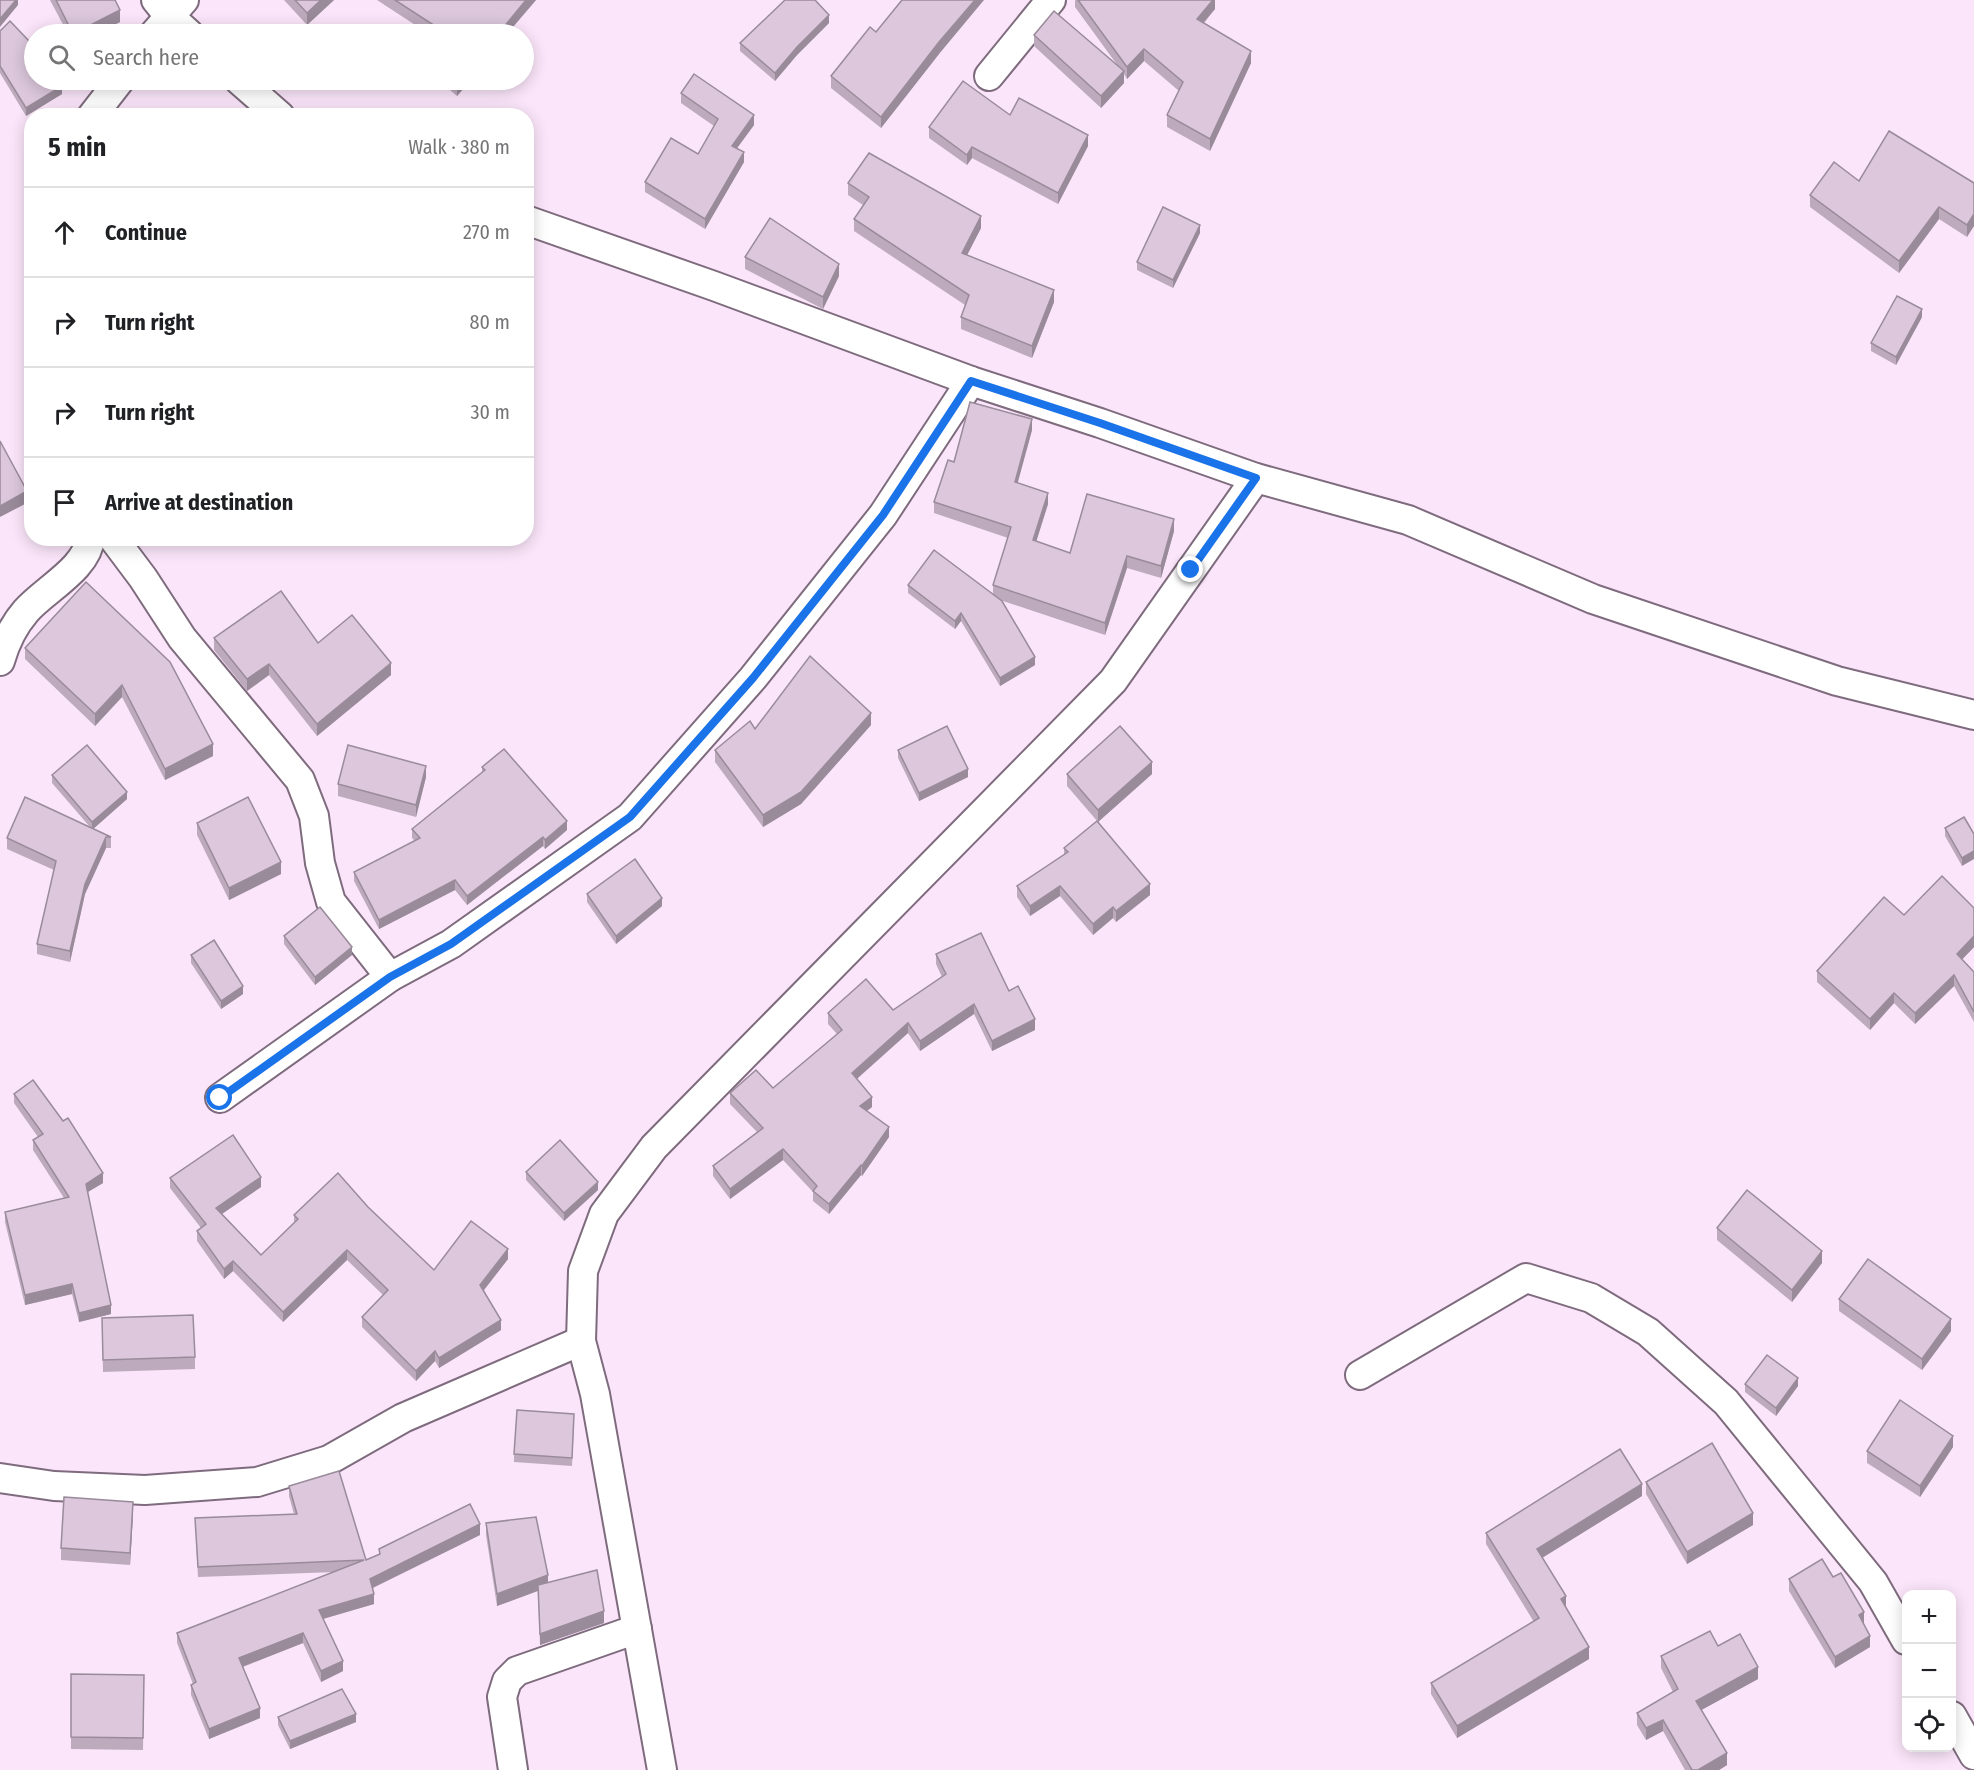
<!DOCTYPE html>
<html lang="en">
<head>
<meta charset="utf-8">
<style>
	:root { --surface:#fff; --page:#f6f6f6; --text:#202124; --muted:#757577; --line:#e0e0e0 }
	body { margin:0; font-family:"Fira Sans Condensed",sans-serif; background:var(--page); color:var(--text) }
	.controls { position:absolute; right:18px; bottom:18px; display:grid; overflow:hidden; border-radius:12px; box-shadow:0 3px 15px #0003 }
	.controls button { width:54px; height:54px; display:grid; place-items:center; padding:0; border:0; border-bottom:2px solid var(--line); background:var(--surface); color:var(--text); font:30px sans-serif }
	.stop { position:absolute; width:18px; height:18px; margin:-14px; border:4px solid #1a73e8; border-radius:50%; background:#fff }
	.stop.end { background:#1a73e8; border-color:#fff; box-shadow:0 2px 6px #0008 }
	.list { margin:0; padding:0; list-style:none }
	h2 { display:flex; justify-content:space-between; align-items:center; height:78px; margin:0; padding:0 24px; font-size:26px }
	h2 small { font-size:20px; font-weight:400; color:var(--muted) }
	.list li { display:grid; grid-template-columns:39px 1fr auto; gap:18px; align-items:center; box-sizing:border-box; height:90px; padding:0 24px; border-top:2px solid var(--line) }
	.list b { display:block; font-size:22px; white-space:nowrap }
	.list em { font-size:20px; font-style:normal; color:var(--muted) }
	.icon { flex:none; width:33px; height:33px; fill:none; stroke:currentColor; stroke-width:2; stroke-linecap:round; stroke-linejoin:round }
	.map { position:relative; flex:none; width:1974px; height:1770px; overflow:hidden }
	.search { position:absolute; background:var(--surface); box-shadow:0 3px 15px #0003; left:24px; top:24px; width:510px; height:66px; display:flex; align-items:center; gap:15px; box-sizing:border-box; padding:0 21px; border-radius:33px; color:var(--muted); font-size:22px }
	.panel { position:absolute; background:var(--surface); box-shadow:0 3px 15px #0003; left:24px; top:108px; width:510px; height:438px; border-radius:24px }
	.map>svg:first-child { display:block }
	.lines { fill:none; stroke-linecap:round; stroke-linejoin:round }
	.minor-casing { stroke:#7e6b7d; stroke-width:32 }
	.minor { stroke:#fff; stroke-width:28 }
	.wall { fill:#bdabbd }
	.shaded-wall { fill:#9a8b9a }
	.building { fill:#dcc7dc; stroke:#9a8b9a; stroke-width:1.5 }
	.route { stroke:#1a73e8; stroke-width:8 }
</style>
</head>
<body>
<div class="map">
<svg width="1974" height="1770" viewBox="0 0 1974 1770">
	<rect width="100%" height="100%" fill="#fbe5fa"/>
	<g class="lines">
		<defs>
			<g id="minor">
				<polyline points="156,0 169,16 189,34"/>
				<polyline points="154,34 184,0"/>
				<polyline points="989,76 1051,0"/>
				<polyline points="239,80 280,116"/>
				<polyline points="92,116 120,80"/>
				<polyline points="526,220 714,286 971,381 1100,423 1256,478 1408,520 1593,599 1837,681 1974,715"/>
				<polyline points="113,538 143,578 182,638 300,780 314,816 320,863 331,902 390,977"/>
				<path d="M0,661C5,643 13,626 26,611C44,590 88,568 90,538"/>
				<polyline points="220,1098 390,977 451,944 630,817 753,678 883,515 971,381"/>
				<polyline points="1360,1375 1526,1278 1591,1298 1648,1332 1726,1402 1873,1582 1906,1640"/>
				<polyline points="0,1478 54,1486 145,1490 257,1482 329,1460 403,1418 581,1341"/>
				<polyline points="1952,1716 1974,1755"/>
				<polyline points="513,1770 502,1697 507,1681 517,1671 637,1629"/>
				<polyline points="662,1770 595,1394 581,1341 583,1271 604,1214 654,1147 1113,681 1256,478"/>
			</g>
		</defs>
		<use href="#minor" class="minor-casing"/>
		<use href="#minor" class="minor"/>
	</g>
	<g class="wall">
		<polygon points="50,0 115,0 120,22 95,34 68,34"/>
		<polygon points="284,0 334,0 307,25"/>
		<polygon points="377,0 536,0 507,34 428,34 429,34"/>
		<polygon points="1075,0 1215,0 1215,9 1204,23 1251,63 1210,151 1167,127 1167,115 1179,91 1144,61 1127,79 1124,74 1124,83 1101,108 1034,46 1034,35 1118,66 1075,7"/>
		<polygon points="829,23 797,55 775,81 740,51 740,43"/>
		<polygon points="0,31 62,94 26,116 0,73"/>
		<polygon points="876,32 939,54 881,128 831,88 831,76"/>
		<polygon points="438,80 471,80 457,96"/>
		<polygon points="681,93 754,125 737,148 744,162 705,229 645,192 645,182 698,154 714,126 681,103"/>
		<polygon points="1010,115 1088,146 1058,204 972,158 967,165 929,138 929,127"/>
		<polygon points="1859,181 1974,183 1967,237 1939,219 1899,273 1810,207 1810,195"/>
		<polygon points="848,183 981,228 967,255 1054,302 1032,358 961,329 961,317 965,305 854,231 854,219 863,205 848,195"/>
		<polygon points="1200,233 1173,288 1137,270 1137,262"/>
		<polygon points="745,257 839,276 823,309 745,269"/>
		<polygon points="1922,317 1896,365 1871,351 1871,343"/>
		<polygon points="1032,430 1017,483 1048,504 1036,541 1070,553 1174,531 1161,578 1127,568 1105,635 1000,600 1035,665 1000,686 961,621 955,629 908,593 908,585 993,594 993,585 1008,538 934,513 934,502 954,462"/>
		<polygon points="86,582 213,756 165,780 122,697 95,726 25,659 25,648"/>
		<polygon points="214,638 318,643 391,675 317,736 269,675 247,691 214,650"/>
		<polygon points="871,725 801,804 763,827 715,762 715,750"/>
		<polygon points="898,750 968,777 919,801 898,758"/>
		<polygon points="482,767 567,830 545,849 543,846 467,905 455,890 379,929 354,881 354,872 415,841 412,838 412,829 482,772"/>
		<polygon points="1067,774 1152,774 1098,822 1067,786"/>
		<polygon points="52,775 127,799 93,829 111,837 111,848 106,848 85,894 70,962 37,954 37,944 54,870 7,849 7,838 90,827 52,783"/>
		<polygon points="426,777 416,817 338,796 338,784"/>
		<polygon points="1964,817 1962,866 1945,836 1945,828"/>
		<polygon points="197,823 281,874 229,900 197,835"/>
		<polygon points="1064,848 1150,895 1116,922 1113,918 1093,935 1060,896 1030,916 1017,897 1017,886 1064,854"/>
		<polygon points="587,894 662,906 616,944 587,902"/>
		<polygon points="1974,908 1974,947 1962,959 1974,972 1974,1022 1954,986 1915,1024 1894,1003 1870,1030 1817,982 1817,971 1904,915"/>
		<polygon points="284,936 352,955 315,985 284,944"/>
		<polygon points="936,954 1009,991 1035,1030 992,1051 974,1014 920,1051 908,1033 857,1079 872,1107 867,1111 889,1137 862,1176 861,1175 829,1214 813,1201 813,1192 783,1160 730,1199 713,1176 713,1166 757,1132 730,1104 730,1093 773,1088 837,1034 828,1024 828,1013 893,1010 942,977 936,964"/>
		<polygon points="191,955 243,994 221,1009 191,963"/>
		<polygon points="14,1094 103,1183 88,1192 111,1314 79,1322 72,1294 25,1305 5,1222 5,1212 64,1198 33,1150 33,1140 38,1137 14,1103"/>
		<polygon points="526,1172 598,1190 564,1221 526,1180"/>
		<polygon points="170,1178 261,1187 222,1214 261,1255 294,1224 294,1215 368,1207 434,1270 508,1259 484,1290 501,1330 439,1368 435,1361 416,1381 362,1327 362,1317 383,1295 347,1260 283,1322 233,1271 224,1279 197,1241 197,1231 201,1228 170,1188"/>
		<polygon points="1717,1228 1822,1263 1792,1302 1717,1240"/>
		<polygon points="1839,1299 1951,1331 1922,1370 1839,1311"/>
		<polygon points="102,1318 195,1357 195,1369 103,1372"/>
		<polygon points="1745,1384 1798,1386 1776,1416 1745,1392"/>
		<polygon points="574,1422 572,1466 514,1462 514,1454"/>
		<polygon points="1953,1447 1920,1497 1867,1463 1867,1451"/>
		<polygon points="1646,1482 1753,1525 1687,1564 1646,1494"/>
		<polygon points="289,1486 366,1560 379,1554 379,1549 480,1535 373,1588 374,1604 323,1619 343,1671 321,1682 303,1643 243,1667 260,1718 209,1739 191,1695 191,1685 193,1684 177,1643 177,1633 335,1572 198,1577 195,1518 294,1514 289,1496"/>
		<polygon points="1642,1496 1542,1558 1589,1659 1457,1738 1431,1694 1431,1683 1534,1622 1486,1544 1486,1533"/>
		<polygon points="133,1514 130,1565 61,1560 61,1548"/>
		<polygon points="486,1523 548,1582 604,1623 540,1645 538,1591 497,1606 486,1535"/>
		<polygon points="1833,1577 1864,1624 1870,1647 1835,1668 1789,1591 1789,1579"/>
		<polygon points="1718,1646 1758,1679 1701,1710 1727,1765 1719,1770 1685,1770 1663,1731 1646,1740 1637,1725 1637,1713 1673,1692 1661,1668 1661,1656"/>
		<polygon points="71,1674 144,1675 143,1750 71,1749"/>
		<polygon points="278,1717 356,1722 290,1749 278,1725"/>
	</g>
	<g class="shaded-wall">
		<polygon points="16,0 18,0 18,5 0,27 0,19"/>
		<polygon points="321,0 334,0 307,25 307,13"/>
		<polygon points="526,0 536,0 507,34 498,34"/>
		<polygon points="975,0 984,0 939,54 881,128 881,117 939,42"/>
		<polygon points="1213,0 1215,0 1215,9 1197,30 1197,19"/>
		<polygon points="120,10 120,22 95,34 73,34"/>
		<polygon points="829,15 829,23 797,55 775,81 775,73 797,47"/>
		<polygon points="1144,49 1144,61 1127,79 1127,67"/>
		<polygon points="1251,51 1251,63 1210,151 1210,139"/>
		<polygon points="1124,71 1124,83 1101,108 1101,96"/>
		<polygon points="461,80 471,80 457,96 457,84"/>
		<polygon points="62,86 62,94 26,116 26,108"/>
		<polygon points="754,115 754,125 732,155 732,146"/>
		<polygon points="1088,135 1088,146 1058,204 1058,193"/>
		<polygon points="972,147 972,158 967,165 967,155"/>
		<polygon points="744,152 744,162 705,229 705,219"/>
		<polygon points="1939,207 1939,219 1899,273 1899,261"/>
		<polygon points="1974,214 1974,226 1967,237 1967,225"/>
		<polygon points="981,216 981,228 962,265 962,253"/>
		<polygon points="1200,225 1200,233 1173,288 1173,280"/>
		<polygon points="839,264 839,276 823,309 823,297"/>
		<polygon points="1054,290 1054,302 1032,358 1032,346"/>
		<polygon points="1922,309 1922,317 1896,365 1896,357"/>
		<polygon points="1032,419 1032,430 1015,493 1015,482"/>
		<polygon points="27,491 27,503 0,517 0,506"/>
		<polygon points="1048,493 1048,504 1033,552 1033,540"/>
		<polygon points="1174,519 1174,531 1161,578 1161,566"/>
		<polygon points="1127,556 1127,568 1105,635 1105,623"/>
		<polygon points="961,613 961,621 955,629 955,621"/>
		<polygon points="1035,657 1035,665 1000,686 1000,678"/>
		<polygon points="391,663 391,675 317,736 317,724"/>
		<polygon points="269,664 269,675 247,691 247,679"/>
		<polygon points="122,685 122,697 95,726 95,714"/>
		<polygon points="871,713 871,725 801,804 763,827 763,815"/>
		<polygon points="213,744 213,756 165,780 165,769"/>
		<polygon points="1152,762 1152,774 1098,822 1098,810"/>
		<polygon points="426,766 426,777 416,817 416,805"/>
		<polygon points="968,769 968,777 919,801 919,793"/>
		<polygon points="127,792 127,799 92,830 92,822"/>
		<polygon points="567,821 567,830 545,849 545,840"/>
		<polygon points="106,837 106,848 85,894 70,962 70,951 85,884"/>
		<polygon points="543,837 543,846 467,905 467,896"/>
		<polygon points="1974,851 1974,859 1962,866 1962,858"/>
		<polygon points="281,862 281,874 229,900 229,888"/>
		<polygon points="455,880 455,890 379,929 379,920"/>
		<polygon points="1150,884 1150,895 1116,922 1116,911"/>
		<polygon points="1060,886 1060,896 1030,916 1030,906"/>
		<polygon points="662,898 662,906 616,944 616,936"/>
		<polygon points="1113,907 1113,918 1093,935 1093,924"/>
		<polygon points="1974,936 1974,947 1957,965 1957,954"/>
		<polygon points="352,947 352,955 315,985 315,977"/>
		<polygon points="1954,975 1954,986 1915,1024 1915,1013"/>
		<polygon points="243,986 243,994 221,1009 221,1001"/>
		<polygon points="1894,993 1894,1003 1870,1030 1870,1019"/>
		<polygon points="974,1004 974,1014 920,1051 920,1041"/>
		<polygon points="1035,1019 1035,1030 992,1051 992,1041"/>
		<polygon points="908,1023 908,1033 852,1083 852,1073"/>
		<polygon points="872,1097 872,1107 860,1116 860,1106"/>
		<polygon points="889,1127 889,1137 862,1176 862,1166"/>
		<polygon points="783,1149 783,1160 730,1199 730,1189"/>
		<polygon points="861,1165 861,1175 829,1214 829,1204"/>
		<polygon points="103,1173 103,1183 86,1193 86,1184"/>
		<polygon points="261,1177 261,1187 216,1218 216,1208"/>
		<polygon points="598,1182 598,1190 564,1221 564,1213"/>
		<polygon points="508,1249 508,1259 480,1295 480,1285"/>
		<polygon points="347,1250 347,1260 283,1322 283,1312"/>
		<polygon points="1822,1251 1822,1263 1792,1302 1792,1290"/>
		<polygon points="233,1261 233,1271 224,1279 224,1269"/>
		<polygon points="72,1284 72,1294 25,1305 25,1295"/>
		<polygon points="111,1305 111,1314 79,1322 79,1313"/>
		<polygon points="1951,1319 1951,1331 1922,1370 1922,1359"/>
		<polygon points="501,1320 501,1330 439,1368 439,1358"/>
		<polygon points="435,1351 435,1361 416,1381 416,1371"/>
		<polygon points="1798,1378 1798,1386 1776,1416 1776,1408"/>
		<polygon points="1953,1436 1953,1447 1920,1497 1920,1486"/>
		<polygon points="1642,1484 1642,1496 1537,1561 1537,1549"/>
		<polygon points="133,1502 133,1514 130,1565 130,1553"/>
		<polygon points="1753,1513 1753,1525 1687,1564 1687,1552"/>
		<polygon points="480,1524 480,1535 370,1589 370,1579"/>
		<polygon points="548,1575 548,1587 497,1606 497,1594"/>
		<polygon points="374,1594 374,1604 319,1620 319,1610"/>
		<polygon points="1566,1596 1566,1608 1561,1599"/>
		<polygon points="604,1611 604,1623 540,1645 540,1634"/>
		<polygon points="1864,1612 1864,1624 1859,1627 1859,1615"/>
		<polygon points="303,1633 303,1643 239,1668 239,1658"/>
		<polygon points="1870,1636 1870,1647 1835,1668 1835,1657"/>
		<polygon points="1589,1647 1589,1659 1457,1738 1457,1726"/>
		<polygon points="343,1661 343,1671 321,1682 321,1671"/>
		<polygon points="1758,1667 1758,1679 1696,1713 1696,1701"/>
		<polygon points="260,1708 260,1718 209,1739 209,1729"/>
		<polygon points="356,1714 356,1722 290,1749 290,1741"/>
		<polygon points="1663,1720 1663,1731 1646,1740 1646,1728"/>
		<polygon points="1727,1753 1727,1765 1719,1770 1698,1770"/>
	</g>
	<g class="building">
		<polygon points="0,0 16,0 0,19"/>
		<polygon points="56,0 115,0 120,10 73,34"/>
		<polygon points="295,0 321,0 307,13"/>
		<polygon points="395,0 526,0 498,34 428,34 435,26"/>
		<polygon points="785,0 815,0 829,15 797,47 775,73 740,43"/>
		<polygon points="902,0 975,0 939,42 881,117 831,76 870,27 876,32"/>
		<polygon points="1078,0 1213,0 1197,19 1251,51 1210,139 1167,115 1183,82 1144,49 1127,67"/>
		<polygon points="1054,11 1124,71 1101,96 1034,35"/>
		<polygon points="10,21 30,42 34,40 34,80 58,80 62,86 26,108 0,66 0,31"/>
		<polygon points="694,74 754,115 732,146 744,152 705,219 645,182 671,138 698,154 718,119 681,93"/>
		<polygon points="452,80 461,80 457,84"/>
		<polygon points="963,81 1010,115 1019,98 1088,135 1058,193 972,147 967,155 929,127"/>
		<polygon points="1889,131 1974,183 1974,214 1967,225 1939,207 1899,261 1810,195 1834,162 1859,181"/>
		<polygon points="869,153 981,216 962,253 1054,290 1032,346 961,317 969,295 854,219 869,197 848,183"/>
		<polygon points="1163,207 1200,225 1173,280 1137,262"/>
		<polygon points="770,218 839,264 823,297 745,257"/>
		<polygon points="1897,296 1922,309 1896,357 1871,343"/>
		<polygon points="970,402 1032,419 1015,482 1048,493 1033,540 1070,553 1087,494 1174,519 1161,566 1127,556 1105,623 993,585 1011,527 934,502 948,460 954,462"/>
		<polygon points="0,441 27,491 0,506"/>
		<polygon points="934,550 1002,601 1035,657 1000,678 961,613 955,621 908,585"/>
		<polygon points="86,582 170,662 213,744 165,769 122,685 95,714 25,648"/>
		<polygon points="281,591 318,643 352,615 391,663 317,724 269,664 247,679 214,638"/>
		<polygon points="810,656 871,713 801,792 763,815 715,750 750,721 755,729"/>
		<polygon points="947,726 968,769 919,793 898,750"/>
		<polygon points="1120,726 1152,762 1098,810 1067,774"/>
		<polygon points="87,745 127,792 92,822 52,775"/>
		<polygon points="348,745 426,766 416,805 338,784"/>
		<polygon points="504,749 567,821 545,840 543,837 467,896 455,880 379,920 354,872 420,838 412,829 485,770 482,767"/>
		<polygon points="25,797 111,837 106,837 85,884 70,951 37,944 56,861 7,838"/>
		<polygon points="248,797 281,862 229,888 197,823"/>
		<polygon points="1964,817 1974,834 1974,851 1962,858 1945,828"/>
		<polygon points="1097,821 1150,884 1116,911 1113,907 1093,924 1060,886 1030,906 1017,886 1068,852 1064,848"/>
		<polygon points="635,859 662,898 616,936 587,894"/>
		<polygon points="1942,876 1974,908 1974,936 1957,954 1974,972 1974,1012 1954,975 1915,1013 1894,993 1870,1019 1817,971 1884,897 1904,915"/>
		<polygon points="320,907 352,947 315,977 284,936"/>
		<polygon points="981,933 1009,991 1018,986 1035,1019 992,1041 974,1004 920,1041 908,1023 852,1073 872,1097 860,1106 889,1127 862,1166 861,1165 829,1204 813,1191 817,1186 783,1149 730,1189 713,1166 763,1128 730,1093 756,1070 773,1088 842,1030 828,1013 866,979 893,1010 946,974 936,954"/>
		<polygon points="214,940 243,986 221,1001 191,955"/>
		<polygon points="33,1080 63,1121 68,1118 103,1173 86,1184 111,1305 79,1313 72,1284 25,1295 5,1212 69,1197 33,1140 43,1134 14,1094"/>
		<polygon points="233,1135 261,1177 216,1208 261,1255 298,1219 294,1215 338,1173 368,1207 434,1270 471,1221 508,1249 480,1285 501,1320 439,1358 435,1351 416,1371 362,1317 388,1290 347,1250 283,1312 233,1261 224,1269 197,1231 206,1224 170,1178"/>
		<polygon points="560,1140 598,1182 564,1213 526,1172"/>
		<polygon points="1747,1190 1822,1251 1792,1290 1717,1228"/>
		<polygon points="1868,1259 1951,1319 1922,1359 1839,1299"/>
		<polygon points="193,1315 195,1357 103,1360 102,1318"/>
		<polygon points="1767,1355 1798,1378 1776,1408 1745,1384"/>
		<polygon points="1900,1400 1953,1436 1920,1486 1867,1451"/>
		<polygon points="517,1410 574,1414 572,1458 514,1454"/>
		<polygon points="1712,1443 1753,1513 1687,1552 1646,1482"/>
		<polygon points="1620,1449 1642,1484 1537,1549 1566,1596 1561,1599 1589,1647 1457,1726 1431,1683 1539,1618 1486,1533"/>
		<polygon points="339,1471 366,1560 380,1554 379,1549 470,1504 480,1524 370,1579 374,1594 319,1610 343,1661 321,1671 303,1633 239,1658 260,1708 209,1729 191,1685 196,1682 177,1633 364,1560 198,1567 195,1518 297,1514 289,1486"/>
		<polygon points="64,1497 133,1502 130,1553 61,1548"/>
		<polygon points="536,1517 548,1575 497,1594 486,1523"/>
		<polygon points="1822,1559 1833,1577 1841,1573 1864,1612 1859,1615 1870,1636 1835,1657 1789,1579"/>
		<polygon points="597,1570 604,1611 540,1634 538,1585"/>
		<polygon points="1710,1631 1718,1646 1740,1634 1758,1667 1696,1701 1727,1753 1698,1770 1692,1770 1663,1720 1646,1728 1637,1713 1678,1689 1661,1656"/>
		<polygon points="71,1674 144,1675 143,1738 71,1737"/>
		<polygon points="342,1689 356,1714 290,1741 278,1717"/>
	</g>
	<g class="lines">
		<polyline class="route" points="220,1098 390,977 451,944 630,817 753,678 883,515 971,381 1100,423 1256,478 1191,570"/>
	</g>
</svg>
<div class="controls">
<button>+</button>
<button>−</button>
<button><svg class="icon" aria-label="locate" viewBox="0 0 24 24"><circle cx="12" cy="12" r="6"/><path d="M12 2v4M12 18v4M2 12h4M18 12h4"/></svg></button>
</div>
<div class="stop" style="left:220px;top:1098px"></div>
<div class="stop end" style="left:1191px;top:570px"></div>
<div class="search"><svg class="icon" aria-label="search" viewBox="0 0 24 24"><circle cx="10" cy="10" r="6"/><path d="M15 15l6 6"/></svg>Search here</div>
<section class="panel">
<h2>5 min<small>Walk · 380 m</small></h2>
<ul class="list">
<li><svg class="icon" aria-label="ahead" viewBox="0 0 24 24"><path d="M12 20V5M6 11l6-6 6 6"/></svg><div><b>Continue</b></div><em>270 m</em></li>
<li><svg class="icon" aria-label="right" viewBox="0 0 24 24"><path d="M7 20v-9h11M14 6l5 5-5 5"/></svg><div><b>Turn right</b></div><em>80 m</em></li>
<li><svg class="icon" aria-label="right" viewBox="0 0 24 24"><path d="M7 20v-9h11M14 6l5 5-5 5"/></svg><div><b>Turn right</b></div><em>30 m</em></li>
<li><svg class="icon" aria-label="arrive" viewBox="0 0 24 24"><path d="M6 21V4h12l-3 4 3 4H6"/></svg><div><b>Arrive at destination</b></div></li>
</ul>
</section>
</div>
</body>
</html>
